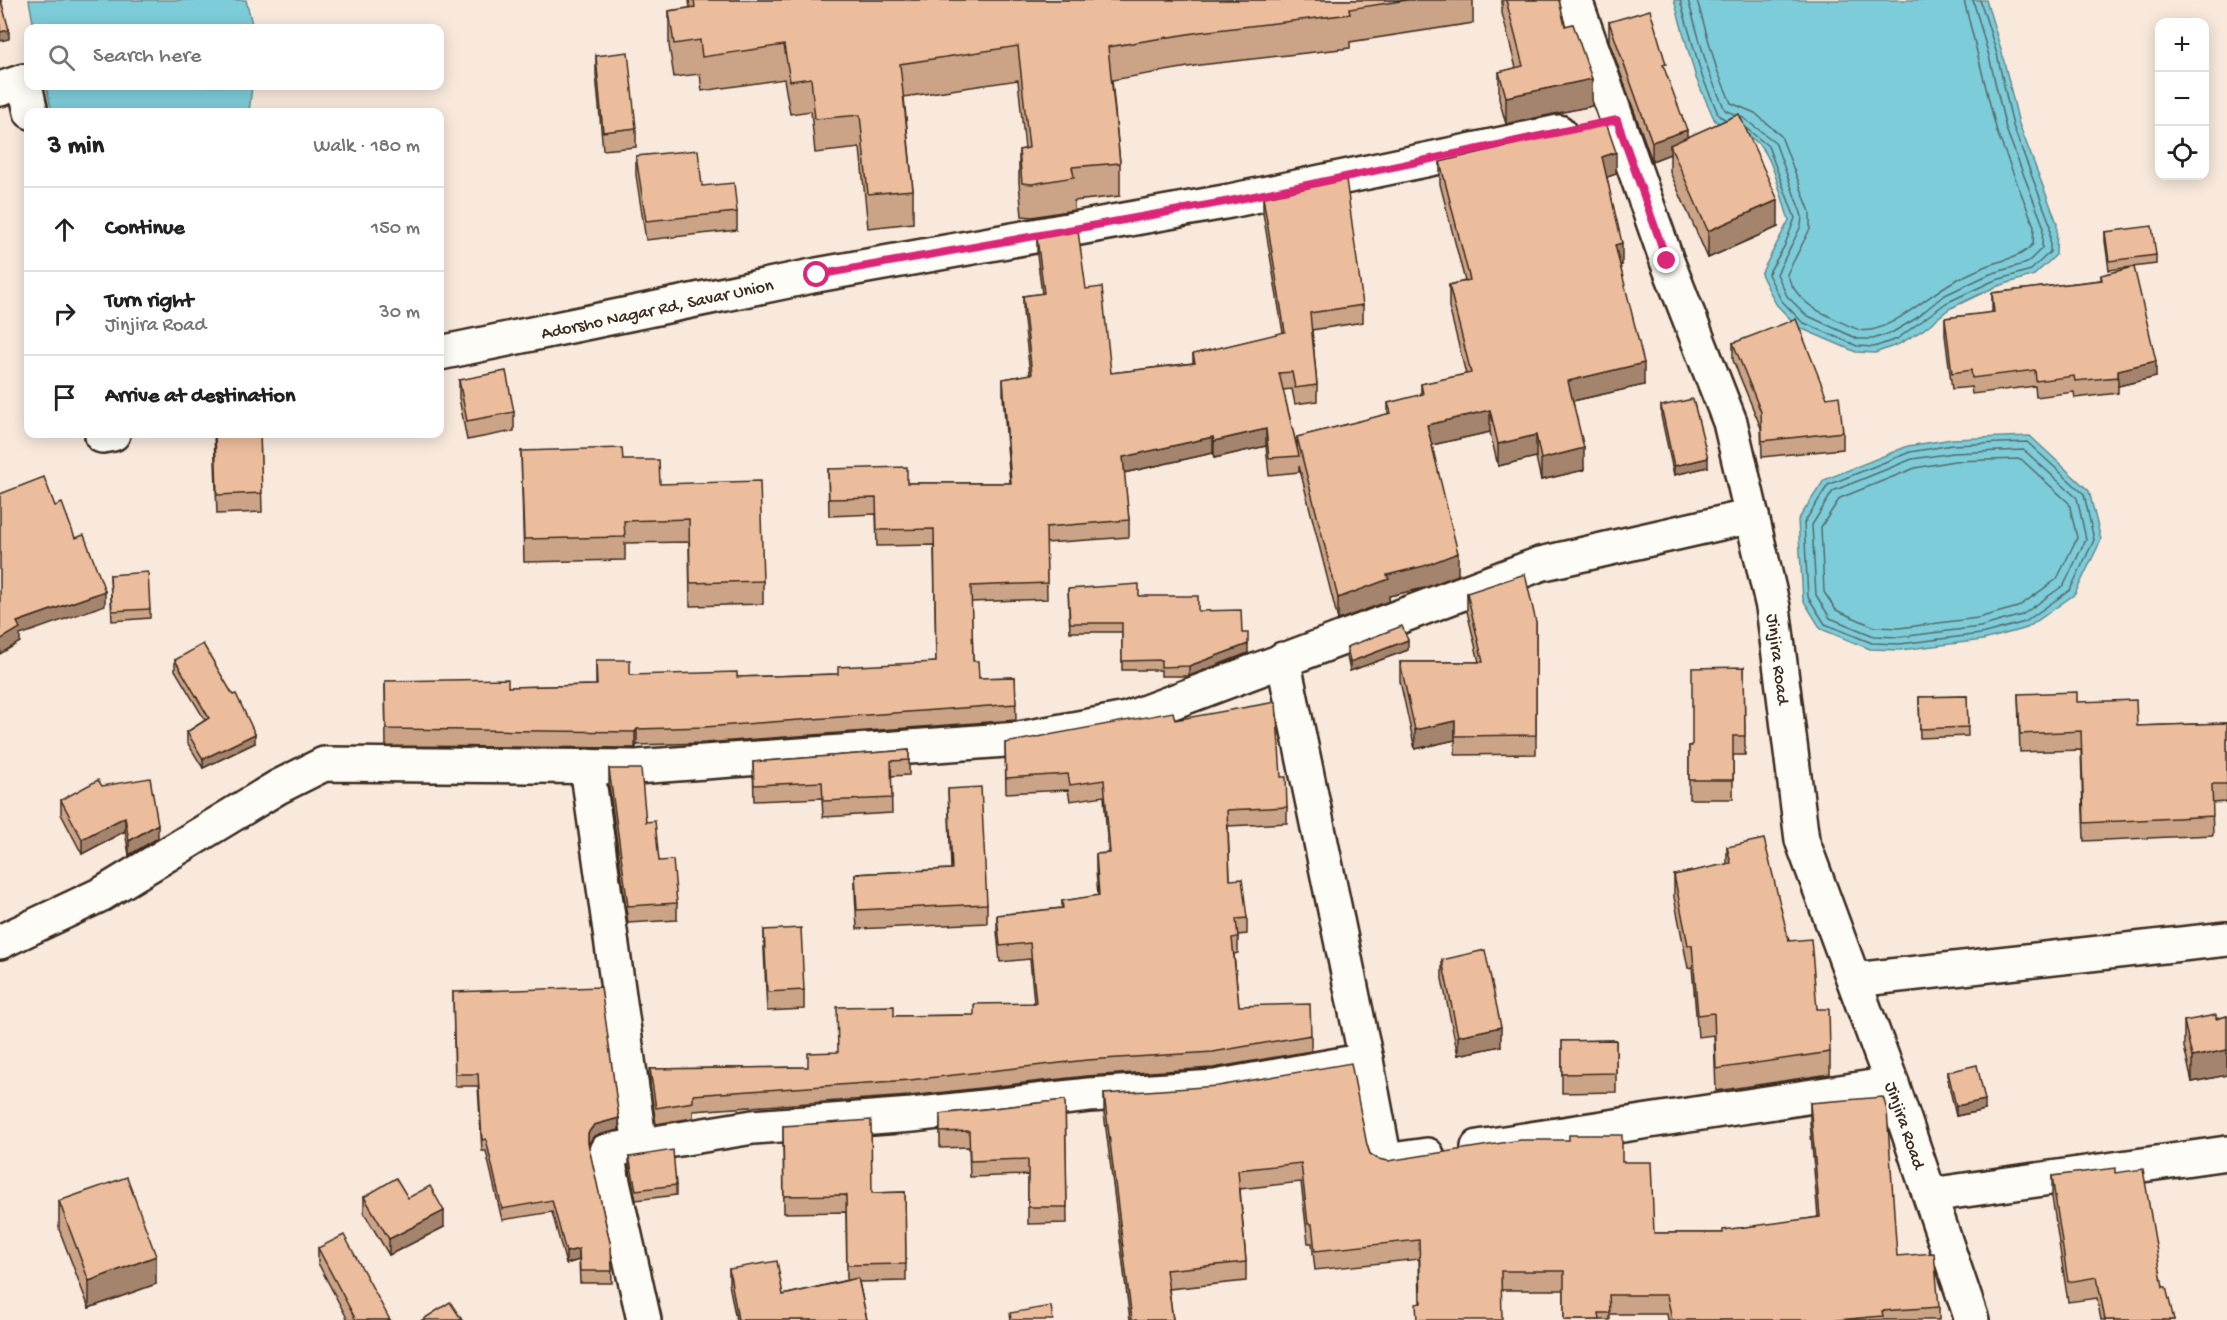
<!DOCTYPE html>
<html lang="en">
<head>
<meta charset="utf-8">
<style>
	:root { --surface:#fff; --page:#f2f2f2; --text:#202124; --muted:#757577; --line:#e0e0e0 }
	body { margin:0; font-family:"Gochi Hand",sans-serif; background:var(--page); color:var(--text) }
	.controls { position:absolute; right:18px; top:18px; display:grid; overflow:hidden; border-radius:12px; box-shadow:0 3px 15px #0003 }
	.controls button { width:54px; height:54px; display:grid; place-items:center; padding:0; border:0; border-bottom:2px solid var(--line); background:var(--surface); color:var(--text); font:30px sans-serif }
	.stop { position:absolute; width:18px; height:18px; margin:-14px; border:4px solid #db2777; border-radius:50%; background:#fff }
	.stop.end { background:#db2777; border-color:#fff; box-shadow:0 2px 6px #0008 }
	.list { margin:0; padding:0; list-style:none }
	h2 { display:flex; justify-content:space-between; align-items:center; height:78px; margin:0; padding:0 24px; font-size:26px }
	h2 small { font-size:20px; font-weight:400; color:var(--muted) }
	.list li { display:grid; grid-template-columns:39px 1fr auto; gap:18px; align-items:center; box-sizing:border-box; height:84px; padding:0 24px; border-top:2px solid var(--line) }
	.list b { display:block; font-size:22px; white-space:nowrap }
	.list p { margin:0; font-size:20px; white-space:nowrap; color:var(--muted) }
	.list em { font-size:20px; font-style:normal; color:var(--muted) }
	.icon { flex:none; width:33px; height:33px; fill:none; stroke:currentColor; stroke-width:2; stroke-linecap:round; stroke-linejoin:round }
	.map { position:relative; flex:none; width:2227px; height:1320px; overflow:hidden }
	.search { position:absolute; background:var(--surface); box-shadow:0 3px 15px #0003; left:24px; top:24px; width:420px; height:66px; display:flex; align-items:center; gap:15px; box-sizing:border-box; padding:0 21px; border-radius:12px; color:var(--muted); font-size:22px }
	.panel { position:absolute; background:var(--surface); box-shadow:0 3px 15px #0003; left:24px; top:108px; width:420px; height:330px; border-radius:12px }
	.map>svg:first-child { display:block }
	.water { fill:#7dccd9; stroke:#638b8e; stroke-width:1.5 }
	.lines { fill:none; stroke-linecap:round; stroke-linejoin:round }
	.shore { stroke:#556b69; stroke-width:1.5 }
	.minor-casing { stroke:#3b2a1e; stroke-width:38 }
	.minor { stroke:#fdfcf7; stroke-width:33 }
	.wall { fill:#cba386; stroke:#3b2a1e; stroke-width:1.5 }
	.shaded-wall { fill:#a5846d; stroke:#3b2a1e; stroke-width:1.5 }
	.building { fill:#ecbd9c; stroke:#3b2a1e; stroke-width:1.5 }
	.route { stroke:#db2777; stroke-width:8 }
	.labels { text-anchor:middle; stroke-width:4.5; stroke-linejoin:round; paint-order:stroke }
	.street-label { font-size:18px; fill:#3b2a1e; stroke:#fdfcf7 }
</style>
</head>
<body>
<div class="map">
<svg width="2227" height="1320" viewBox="0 0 2227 1320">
	<rect width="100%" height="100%" fill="#f8e9dc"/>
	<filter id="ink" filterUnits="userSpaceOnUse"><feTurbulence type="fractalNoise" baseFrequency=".0167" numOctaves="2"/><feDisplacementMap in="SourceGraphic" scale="12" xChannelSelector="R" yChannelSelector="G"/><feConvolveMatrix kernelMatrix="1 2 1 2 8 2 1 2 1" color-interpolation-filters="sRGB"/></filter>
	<g filter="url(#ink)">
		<g class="water">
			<polygon points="29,0 246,0 253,28 34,28"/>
			<path d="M1674,0H1986L2002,53L2019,124L2057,223L2056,255L2034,275L1995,287L1949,309L1923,330L1899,344L1875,353L1856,352L1798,327L1776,304L1761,274L1789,220C1782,200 1775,166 1763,149C1752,134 1731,128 1715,121L1696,78Z"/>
			<polygon points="46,86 252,86 249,112 52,112"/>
			<polygon points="2030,436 2089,491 2101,540 2075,594 2027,628 1983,640 1900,650 1870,649 1821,629 1803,600 1798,520 1824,480 1908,446 1952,439"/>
		</g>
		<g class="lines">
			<g class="shore">
				<polyline points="1680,0 1702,76 1719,116 1725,119"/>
				<polyline points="1688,0 1709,73 1725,110 1734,114"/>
				<path d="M1697,0L1717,70L1731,103L1755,113L1781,136L1810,212V229L1787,274C1794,294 1808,307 1827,315C1837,320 1849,327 1860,330C1887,336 1931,292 1956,280C1967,275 1978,269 1989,265C2006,259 2021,258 2033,244L2034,226L1997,132L1964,0"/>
				<polyline points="1742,117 1775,142 1802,216 1801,226 1777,274 1787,296 1806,315 1858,339 1873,339 1893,332 1915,319 1943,296 1990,274 2027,263 2042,248 2043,225 2006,129 1989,56 1973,0"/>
				<polyline points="1747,129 1768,146 1795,218 1784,247 1768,274 1781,300 1802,322 1857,346 1874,347 1897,339 1946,303 1993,281 2031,270 2050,252 2050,224 2013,126 1997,54 1980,0"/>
				<polygon points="2027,442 2084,494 2094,540 2070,590 2025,622 1981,634 1900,644 1872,643 1825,624 1808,597 1804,523 1828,485 1910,452 1952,445"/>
				<polygon points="2024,450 2077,498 2086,539 2064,585 2022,615 1980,627 1900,637 1874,636 1830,618 1816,595 1812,525 1833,491 1912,459 1953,453"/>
				<polygon points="2021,459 2069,503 2077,538 2057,579 2018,607 1978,618 1899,628 1875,627 1836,610 1824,592 1821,527 1840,498 1915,468 1954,461"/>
			</g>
			<defs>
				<g id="minor">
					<polyline points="1575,0 1667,261 1730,422 1773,607 1802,840 1892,1084 1972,1320"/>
					<polyline points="0,89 24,81 31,112"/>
					<polyline points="440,353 817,275 1230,201 1559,132"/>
					<polyline points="102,434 102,436 113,434"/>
					<polyline points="587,766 640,1146"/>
					<polyline points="0,942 102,894 278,787 324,764 636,767 1019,739 1127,719 1540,564 1752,516"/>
					<polyline points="1854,980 2227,939"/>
					<polyline points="1366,1060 1385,1161 1427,1155"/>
					<polyline points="1478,1147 1892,1084"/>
					<polyline points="1930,1195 2227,1153"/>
					<polyline points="644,1320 606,1151 753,1127 912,1115 1089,1095 1215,1087 1366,1060 1283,659"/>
				</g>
			</defs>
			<use href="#minor" class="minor-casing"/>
			<use href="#minor" class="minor"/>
		</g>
		<g class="wall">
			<polygon points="689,0 1473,0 1473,23 1350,42 1350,48 1200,65 1112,80 1120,163 1120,196 1074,201 1074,210 1032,217 1022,216 1019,183 1019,150 1025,149 1018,80 904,97 913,190 913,223 868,228 860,148 815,153 811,111 790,114 784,79 702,91 700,74 674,77 669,45 669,11 690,8"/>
			<polygon points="1502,0 1559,0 1565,26 1592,106 1506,124 1499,99 1499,72 1516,68 1502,13"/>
			<polygon points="1609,22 1666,74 1687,137 1778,227 1708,258 1670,172 1670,154 1652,161 1609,41"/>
			<polygon points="596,56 636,128 636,147 603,150 596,74"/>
			<polygon points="1515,139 1616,174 1607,177 1622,265 1620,265 1644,385 1573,401 1584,470 1541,480 1536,457 1498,466 1490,432 1432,445 1458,575 1424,588 1389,596 1389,601 1338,620 1299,466 1299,472 1269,475 1266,446 1214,458 1213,453 1124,473 1129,520 1129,537 1046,543 1047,599 971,602 973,661 979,678 1015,677 1016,720 705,743 637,745 635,748 386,746 385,681 508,687 596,685 596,660 630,675 737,677 838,674 936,662 934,545 877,546 876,514 829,516 828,469 907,483 1010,483 1003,396 1003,379 1030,374 1023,312 1023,296 1042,294 1037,255 1037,238 1086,289 1111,373 1193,363 1193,354 1283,333 1263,213 1263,197 1363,305 1363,322 1312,330 1317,385 1317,401 1295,404 1292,389 1283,390 1297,448 1297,437 1388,414 1388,403 1421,395 1421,384 1466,374 1449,307 1449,285 1465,281 1440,184 1440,162 1515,143"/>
			<polygon points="636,156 702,186 737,212 737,230 646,240 636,175"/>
			<polygon points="2105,232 2156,255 2156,264 2109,270 2105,241"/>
			<polygon points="2101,275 2156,377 2118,386 2118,393 2075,398 2074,392 2036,397 2035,386 1972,394 1971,387 1952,389 1945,335 1945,318 1992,313 1992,293 2101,280"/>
			<polygon points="1733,343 1843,432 1843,449 1762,457 1761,428 1733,360"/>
			<polygon points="459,380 514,412 514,431 467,440 459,398"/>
			<polygon points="1661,406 1708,467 1674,475 1661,416"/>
			<polygon points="214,434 260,434 262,512 217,514"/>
			<polygon points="521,451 623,460 763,581 763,604 690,606 689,542 625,543 625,560 524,562"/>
			<polygon points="110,575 150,609 150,618 112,621"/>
			<polygon points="1068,589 1139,596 1198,611 1242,633 1248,653 1189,676 1161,676 1161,670 1122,670 1122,632 1070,632"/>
			<polygon points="1467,593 1536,622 1536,754 1455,755 1455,740 1415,749 1400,681 1400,662 1479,662 1467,611"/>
			<polygon points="1347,647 1408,650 1350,671 1347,657"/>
			<polygon points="175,660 255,743 203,768 187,742 187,732 205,720 175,670"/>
			<polygon points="1744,667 1745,755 1733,755 1733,799 1689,799 1689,746 1692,746"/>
			<polygon points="2018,694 2077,702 2137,726 2227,723 2227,802 2212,803 2213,835 2084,841 2081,750 2020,752"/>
			<polygon points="1967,696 1968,736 1920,738 1919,697"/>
			<polygon points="1175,720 1281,777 1287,807 1287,823 1228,826 1230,880 1247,918 1247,934 1238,935 1238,953 1234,954 1239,1006 1311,1035 1311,1051 1213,1068 1087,1076 910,1096 693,1111 693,1118 656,1124 650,1085 650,1069 808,1067 838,1052 894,1016 974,1015 1034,1003 1030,959 1000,962 997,931 997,915 1062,908 1062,901 1098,896 1096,870 1096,854 1108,853 1104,796 1070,801 1068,790 1006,793 1005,743"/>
			<polygon points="909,750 909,775 891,776 892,813 823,817 822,798 754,801 753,762"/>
			<polygon points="609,769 646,822 659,861 677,903 677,920 628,923 609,785"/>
			<polygon points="102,786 158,838 129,855 125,831 82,854 61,814 61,800"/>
			<polygon points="948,789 987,904 987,923 857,929 855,892 855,874 951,869"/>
			<polygon points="1727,847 1789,941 1817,1009 1830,1052 1830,1074 1716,1091 1714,1035 1698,1037 1692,967 1688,968 1674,897 1674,875 1727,864"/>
			<polygon points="764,930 804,990 804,1009 767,1011 764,949"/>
			<polygon points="1442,960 1501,1046 1458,1055 1442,979"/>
			<polygon points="453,992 619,1130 594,1136 588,1145 611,1247 612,1283 580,1283 579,1260 566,1264 552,1212 502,1220 486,1151 482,1151 478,1086 455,1086"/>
			<polygon points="2227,1016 2227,1075 2192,1082 2184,1047 2184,1021 2216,1019"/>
			<polygon points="1616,1040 1616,1092 1562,1093 1562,1041"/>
			<polygon points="1948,1072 1985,1110 1956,1116 1948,1081"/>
			<polygon points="1104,1094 1367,1145 1370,1154 1378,1159 1388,1161 1622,1162 1654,1233 1723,1233 1818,1217 1810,1122 1810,1103 1897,1256 1939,1307 1939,1320 1668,1320 1667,1314 1610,1314 1610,1320 1564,1320 1564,1290 1501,1290 1420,1303 1419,1259 1315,1270 1312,1243 1308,1243 1301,1182 1240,1189 1246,1262 1246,1281 1169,1289 1173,1320 1130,1320 1104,1113"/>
			<polygon points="1065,1100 1067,1223 1028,1224 1028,1175 970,1177 969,1147 940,1148 940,1114"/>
			<polygon points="783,1126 872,1193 905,1192 906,1281 859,1282 867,1320 736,1320 729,1284 729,1269 783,1295 847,1280 846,1212 784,1213"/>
			<polygon points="629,1157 676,1185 676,1195 636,1200 629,1166"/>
			<polygon points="2115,1173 2163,1287 2174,1320 2101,1320 2097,1298 2068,1302 2052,1197 2052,1176"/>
			<polygon points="364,1197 408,1198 444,1227 389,1255 364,1213"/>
			<polygon points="59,1201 156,1284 89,1308 59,1229"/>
			<polygon points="318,1248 390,1320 348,1320 318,1263"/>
		</g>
		<g class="shaded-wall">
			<polygon points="9,30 9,39 0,41 0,32"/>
			<polygon points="1592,79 1592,106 1506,124 1506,97"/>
			<polygon points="1687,130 1687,148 1670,145 1670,154 1652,161 1652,142"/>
			<polygon points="1616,152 1616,174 1602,179 1602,157"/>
			<polygon points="1778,200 1778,227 1708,258 1708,231"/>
			<polygon points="1622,243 1622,265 1615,267 1615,245"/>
			<polygon points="2156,361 2156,377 2118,386 2118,370"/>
			<polygon points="1644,363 1644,385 1568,402 1568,381"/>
			<polygon points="1490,410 1490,432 1427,446 1427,425"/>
			<polygon points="1266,429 1266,446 1214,458 1214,441"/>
			<polygon points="1536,435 1536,457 1498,466 1498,444"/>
			<polygon points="1213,437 1213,453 1123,473 1123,457"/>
			<polygon points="1584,448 1584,470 1541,480 1541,459"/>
			<polygon points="1708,458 1708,467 1674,475 1674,466"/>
			<polygon points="1458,553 1458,575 1424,588 1389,596 1389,601 1338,620 1338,598 1387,575"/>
			<polygon points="105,591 105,605 20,635 20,642 0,654 0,640 17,622"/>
			<polygon points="1408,640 1408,650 1350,671 1350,662"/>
			<polygon points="1248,644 1248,653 1189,676 1189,666"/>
			<polygon points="1455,721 1455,740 1415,749 1415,730"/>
			<polygon points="637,729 637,745 635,748 635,732"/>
			<polygon points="255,734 255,743 203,768 203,759"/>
			<polygon points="125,817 125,831 82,854 82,839"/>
			<polygon points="158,824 158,838 129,855 129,841"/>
			<polygon points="1501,1027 1501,1046 1458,1055 1458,1036"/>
			<polygon points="2227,1050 2227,1075 2192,1082 2192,1057"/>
			<polygon points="1985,1100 1985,1110 1956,1116 1956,1106"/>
			<polygon points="619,1118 619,1130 594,1136 588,1145 588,1133 594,1125"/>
			<polygon points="444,1211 444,1227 389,1255 389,1239"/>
			<polygon points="579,1249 579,1260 566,1264 566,1252"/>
			<polygon points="156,1256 156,1284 89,1308 89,1281"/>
		</g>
		<g class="building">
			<polygon points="0,0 1,0 9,30 0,32"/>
			<polygon points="694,0 1407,0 1349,9 1350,14 1200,32 1108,47 1120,163 1072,167 1074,177 1032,184 1022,183 1019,150 1029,148 1018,46 900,64 913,190 868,194 860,115 815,119 811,78 790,81 784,45 702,57 700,40 674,44 669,11 695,7"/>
			<polygon points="1506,0 1559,0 1565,26 1573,24 1592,79 1506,97 1499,72 1523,66"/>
			<polygon points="1650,10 1666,64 1663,65 1687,130 1652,142 1609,22"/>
			<polygon points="628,52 636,128 603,132 596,56"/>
			<polygon points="1739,114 1778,200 1708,231 1670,145"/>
			<polygon points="1605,120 1616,152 1602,157 1622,243 1615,245 1644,363 1568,381 1584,448 1541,459 1536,435 1498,444 1490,410 1427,425 1458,553 1424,566 1387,575 1389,579 1338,598 1297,437 1391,413 1388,403 1423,394 1421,384 1471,373 1449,285 1470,280 1440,162 1517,143 1515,139"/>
			<polygon points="698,150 702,186 734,183 737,212 646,221 636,156"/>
			<polygon points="1346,179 1363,305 1310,313 1317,385 1295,388 1292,372 1279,373 1299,456 1269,458 1266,429 1214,441 1213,437 1123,457 1129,520 1046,527 1047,583 971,586 973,661 978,661 979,678 1015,677 1016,704 705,727 637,729 635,732 386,729 385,681 508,679 508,687 597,685 596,660 630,660 630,675 737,672 737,677 838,674 838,667 936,662 934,529 877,530 876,498 829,499 828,469 907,467 907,483 1011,483 1003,379 1032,374 1023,296 1044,293 1037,238 1078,231 1086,289 1102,287 1111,373 1195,363 1193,354 1285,332 1263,197"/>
			<polygon points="2152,226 2156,255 2109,261 2105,232"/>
			<polygon points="2134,267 2156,361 2118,370 2118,377 2075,381 2074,376 2036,381 2035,370 1972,378 1971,370 1952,373 1945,318 1994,312 1992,293 2102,280 2101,275"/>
			<polygon points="1796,319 1827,398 1839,396 1843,432 1762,441 1761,412 1733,343"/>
			<polygon points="506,371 514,412 467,421 459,380"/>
			<polygon points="1693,399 1708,458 1674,466 1661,406"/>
			<polygon points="215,434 260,434 262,493 217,495"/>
			<polygon points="622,448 623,460 659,460 660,484 760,481 763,581 690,583 689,519 624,521 625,537 524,539 521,451"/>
			<polygon points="44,477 55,506 62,503 75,538 84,535 105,591 17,622 20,628 0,640 0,494"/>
			<polygon points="148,572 150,609 112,611 110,575"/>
			<polygon points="1525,574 1536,622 1536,735 1455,736 1455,721 1415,730 1400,662 1483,662 1467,593"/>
			<polygon points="1139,584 1139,596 1198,596 1198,611 1241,610 1242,633 1248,633 1248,644 1189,666 1161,667 1161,660 1122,661 1122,623 1070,623 1068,589"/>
			<polygon points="1402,626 1408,640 1350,662 1347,647"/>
			<polygon points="203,644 233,695 236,694 255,734 203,759 187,732 209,718 175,660"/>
			<polygon points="1744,667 1745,736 1733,736 1733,780 1689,780 1689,746 1692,746 1692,668"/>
			<polygon points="2077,692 2077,702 2136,700 2137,726 2227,723 2227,784 2212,784 2213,816 2084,823 2081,731 2020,734 2018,694"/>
			<polygon points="1967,696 1968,727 1920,729 1919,697"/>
			<polygon points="1276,702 1281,777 1286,777 1287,807 1227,810 1230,880 1242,879 1247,918 1236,919 1238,937 1232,938 1239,1006 1310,1004 1311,1035 1213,1052 1087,1060 910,1080 693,1095 693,1102 656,1108 650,1069 808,1067 808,1053 838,1052 837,1007 894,1006 894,1016 974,1015 974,1004 1036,1003 1030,943 1000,946 997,915 1063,908 1062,901 1099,895 1096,854 1110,853 1104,780 1070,785 1068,774 1006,778 1005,743 1173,712 1175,720"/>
			<polygon points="909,750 909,760 891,761 892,798 823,801 822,782 754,785 753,762"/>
			<polygon points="609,769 641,769 646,822 655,821 659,861 673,860 677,903 628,906"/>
			<polygon points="150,778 158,824 129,841 125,817 82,839 61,800 98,780 102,786"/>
			<polygon points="981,787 987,904 857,910 855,874 952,869 948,789"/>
			<polygon points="1764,839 1789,941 1811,939 1817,1009 1829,1009 1830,1052 1716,1069 1714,1013 1698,1015 1692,945 1688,945 1674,875 1731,863 1727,847"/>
			<polygon points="801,928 804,990 767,992 764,930"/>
			<polygon points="1485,950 1501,1027 1458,1036 1442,960"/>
			<polygon points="601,987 619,1118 594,1125 588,1133 588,1143 611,1247 612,1271 580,1271 579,1249 566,1252 552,1200 502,1209 486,1139 482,1140 478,1074 455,1074 453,992"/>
			<polygon points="2216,1015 2216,1019 2227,1016 2227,1050 2192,1057 2184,1021"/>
			<polygon points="1616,1040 1616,1073 1562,1074 1562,1041"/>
			<polygon points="1351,1063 1367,1145 1370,1154 1378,1159 1388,1161 1521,1140 1569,1140 1569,1135 1622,1135 1622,1162 1651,1162 1654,1233 1723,1233 1723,1230 1820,1217 1810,1103 1883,1097 1887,1110 1897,1256 1934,1253 1939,1307 1882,1311 1883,1316 1837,1320 1672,1320 1667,1295 1609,1295 1610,1313 1599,1313 1600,1320 1564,1320 1564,1271 1501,1271 1502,1320 1417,1320 1416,1304 1421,1303 1419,1240 1315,1251 1312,1224 1308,1224 1301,1163 1238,1170 1246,1262 1166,1270 1173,1320 1132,1320 1104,1094 1218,1086"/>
			<polygon points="1977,1065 1985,1100 1956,1106 1948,1072"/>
			<polygon points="1065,1100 1067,1207 1028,1207 1028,1159 970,1161 969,1131 940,1132 940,1114"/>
			<polygon points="871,1120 872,1193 905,1192 906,1264 847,1265 846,1195 784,1196 783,1126"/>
			<polygon points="673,1150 676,1185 636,1190 629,1157"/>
			<polygon points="2115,1168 2115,1173 2143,1169 2163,1287 2166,1287 2174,1320 2105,1320 2097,1277 2068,1282 2052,1176"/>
			<polygon points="127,1177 156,1256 89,1281 59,1201"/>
			<polygon points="396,1178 408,1198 430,1186 444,1211 389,1239 364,1197"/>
			<polygon points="344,1235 390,1320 356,1320 318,1248"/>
			<polygon points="777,1261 783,1295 858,1278 867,1320 738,1320 729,1269"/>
			<polygon points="450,1302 462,1320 422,1320"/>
			<polygon points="1051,1306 1053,1320 1011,1320 1010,1313"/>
		</g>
	</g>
	<g class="lines" filter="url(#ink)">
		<polyline class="route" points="817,275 1230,201 1617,120 1667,261"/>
	</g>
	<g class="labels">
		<g class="street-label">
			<text transform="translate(657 308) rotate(-12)" y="6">Adorsho Nagar Rd, Savar Union</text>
			<text transform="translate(1779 659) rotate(83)" y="6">Jinjira Road</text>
			<text transform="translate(1906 1125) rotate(71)" y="6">Jinjira Road</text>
		</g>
	</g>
</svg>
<div class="controls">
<button>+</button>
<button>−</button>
<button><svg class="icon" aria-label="locate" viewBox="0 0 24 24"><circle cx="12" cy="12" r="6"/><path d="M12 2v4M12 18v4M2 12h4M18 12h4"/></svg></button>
</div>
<div class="stop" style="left:817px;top:275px"></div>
<div class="stop end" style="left:1667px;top:261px"></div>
<div class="search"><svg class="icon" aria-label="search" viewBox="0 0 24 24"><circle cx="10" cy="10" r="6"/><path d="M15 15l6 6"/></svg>Search here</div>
<section class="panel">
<h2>3 min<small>Walk · 180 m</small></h2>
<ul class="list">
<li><svg class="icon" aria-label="ahead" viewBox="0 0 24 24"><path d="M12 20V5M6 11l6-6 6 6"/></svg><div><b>Continue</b></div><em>150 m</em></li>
<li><svg class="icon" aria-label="right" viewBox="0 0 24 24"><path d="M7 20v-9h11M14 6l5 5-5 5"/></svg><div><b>Turn right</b><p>Jinjira Road</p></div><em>30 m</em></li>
<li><svg class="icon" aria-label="arrive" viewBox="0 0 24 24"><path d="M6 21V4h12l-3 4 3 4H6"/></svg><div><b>Arrive at destination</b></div></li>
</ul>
</section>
</div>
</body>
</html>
